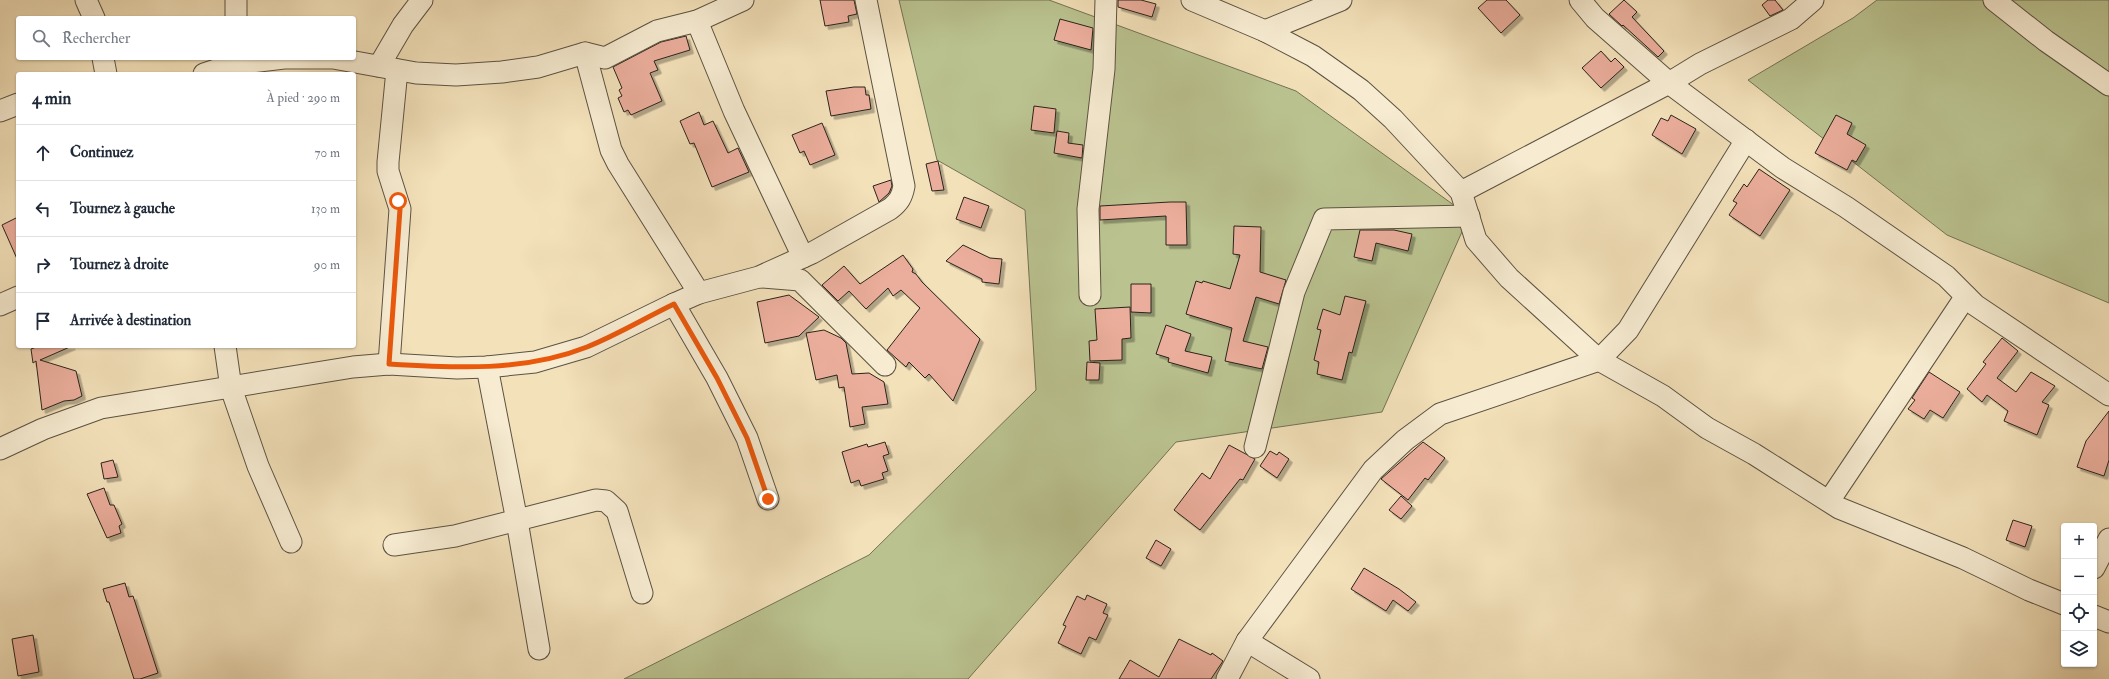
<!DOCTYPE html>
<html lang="fr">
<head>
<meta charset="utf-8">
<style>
	:root { --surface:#fff; --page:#f6f6f7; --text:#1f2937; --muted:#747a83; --line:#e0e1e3 }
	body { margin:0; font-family:"IM FELL Double Pica",serif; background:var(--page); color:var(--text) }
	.controls { position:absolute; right:12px; bottom:12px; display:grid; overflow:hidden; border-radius:4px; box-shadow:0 1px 3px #0004 }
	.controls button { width:36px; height:36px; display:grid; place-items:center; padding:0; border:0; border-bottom:1px solid var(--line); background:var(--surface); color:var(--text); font:20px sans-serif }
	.stop { position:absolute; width:12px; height:12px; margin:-9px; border:3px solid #ea580c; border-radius:50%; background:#fff }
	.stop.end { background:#ea580c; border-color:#fff; box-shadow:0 1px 4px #0008 }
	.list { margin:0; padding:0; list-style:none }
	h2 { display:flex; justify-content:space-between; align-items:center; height:52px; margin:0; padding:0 16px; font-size:17px }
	h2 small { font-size:13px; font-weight:400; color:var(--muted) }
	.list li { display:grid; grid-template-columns:26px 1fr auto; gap:12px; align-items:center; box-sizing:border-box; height:56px; padding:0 16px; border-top:1px solid var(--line) }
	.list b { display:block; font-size:15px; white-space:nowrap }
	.list em { font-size:13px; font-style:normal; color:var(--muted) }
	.icon { flex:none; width:22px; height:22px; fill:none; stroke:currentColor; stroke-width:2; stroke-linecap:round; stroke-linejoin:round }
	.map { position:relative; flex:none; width:2109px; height:679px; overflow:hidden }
	.search { position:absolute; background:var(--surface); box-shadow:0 1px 3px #0004; left:16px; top:16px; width:340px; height:44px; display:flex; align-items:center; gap:10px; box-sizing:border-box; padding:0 14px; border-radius:4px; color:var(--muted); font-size:15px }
	.panel { position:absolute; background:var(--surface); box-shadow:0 1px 3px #0004; left:16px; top:72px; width:340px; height:276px; border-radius:4px }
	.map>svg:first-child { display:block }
	.green { fill:#bac390; stroke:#727355 }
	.building { fill:#ebae9c; stroke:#2a231a; filter:url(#shadow) }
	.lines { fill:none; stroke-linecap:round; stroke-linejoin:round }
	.minor-casing { stroke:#5c5242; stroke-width:23 }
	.minor { stroke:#f7ecd2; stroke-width:21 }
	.route { stroke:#ea580c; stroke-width:5 }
</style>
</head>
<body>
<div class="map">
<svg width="2109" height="679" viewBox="0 0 2109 679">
	<defs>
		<filter id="shadow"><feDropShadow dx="3.5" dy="3.5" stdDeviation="0" flood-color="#0004"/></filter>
	</defs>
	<rect width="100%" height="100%" fill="#f3e1ba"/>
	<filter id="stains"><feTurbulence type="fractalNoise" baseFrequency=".005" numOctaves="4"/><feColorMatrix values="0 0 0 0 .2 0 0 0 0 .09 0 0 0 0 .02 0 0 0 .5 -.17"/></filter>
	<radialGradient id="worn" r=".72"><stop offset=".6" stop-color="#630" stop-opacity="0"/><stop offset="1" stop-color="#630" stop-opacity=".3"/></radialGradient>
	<g class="green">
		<polygon points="899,0 1049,0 1296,91 1469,216 1382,412 1176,442 968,679 624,679 869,555 1036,390 1025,210 937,160"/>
		<polygon points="1877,0 2109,0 2109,303 1947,235 1748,80 1853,18"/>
	</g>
	<g class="building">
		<polygon points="820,0 854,0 857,14 848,16 849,22 825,26"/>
		<polygon points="1118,0 1141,0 1156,4 1152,17 1118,7"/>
		<polygon points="1487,0 1506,0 1520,15 1501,33 1478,8"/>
		<polygon points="1624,0 1637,12 1632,17 1664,51 1658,57 1623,25 1622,26 1609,14"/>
		<polygon points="1768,0 1775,0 1783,10 1770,16 1762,5"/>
		<polygon points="1060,19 1093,28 1091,50 1054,40"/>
		<polygon points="686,36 690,50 654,61 658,70 650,73 662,101 631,115 628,110 624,112 618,98 622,96 619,90 622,88 613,67 661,42"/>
		<polygon points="1601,51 1611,62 1615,58 1624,67 1601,88 1582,68"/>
		<polygon points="854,87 865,87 866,95 869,95 871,109 831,116 826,91"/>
		<polygon points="1034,106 1056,109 1054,133 1031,130"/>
		<polygon points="699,112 704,125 713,121 728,153 738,148 749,172 712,187 694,143 690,144 680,121"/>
		<polygon points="1671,115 1696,129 1682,154 1652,135 1661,118 1668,121"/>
		<polygon points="1836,115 1852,123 1847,134 1866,145 1856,162 1852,160 1847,170 1815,153"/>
		<polygon points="822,123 835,155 810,165 804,151 800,153 792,135"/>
		<polygon points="1057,131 1069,133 1068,143 1083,145 1082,158 1054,153"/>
		<polygon points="938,161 944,190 932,191 926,164"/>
		<polygon points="1759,169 1790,190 1760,236 1729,215 1737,203 1733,201 1744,184 1747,187"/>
		<polygon points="891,180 892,186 889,193 879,202 873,186"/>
		<polygon points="964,197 989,206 981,228 956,219"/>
		<polygon points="1170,202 1186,202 1187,245 1166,245 1166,216 1100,220 1100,206"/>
		<polygon points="18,217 18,261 2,225"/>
		<polygon points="1234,226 1261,227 1260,272 1286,280 1279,304 1256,297 1243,341 1268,347 1262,369 1225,361 1232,328 1186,314 1196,281 1202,283 1203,281 1230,289 1240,255 1233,254"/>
		<polygon points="1360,230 1394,230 1412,234 1408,251 1376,243 1372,261 1354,257"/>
		<polygon points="963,245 990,258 1002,259 999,284 982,282 982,279 946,261"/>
		<polygon points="903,255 913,269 912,272 916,274 922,282 980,339 953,401 929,374 925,378 909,362 906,367 887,350 920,308 901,290 893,296 888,288 866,309 849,291 838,301 822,285 844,266 860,284"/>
		<polygon points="1131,284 1151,284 1151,313 1131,312"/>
		<polygon points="789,295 819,317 799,336 765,343 757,302"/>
		<polygon points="1345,296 1366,301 1352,353 1349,352 1342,380 1317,374 1319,362 1314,360 1321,330 1317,329 1323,309 1340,315"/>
		<polygon points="1130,307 1131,338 1122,339 1122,360 1090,361 1089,341 1097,340 1095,309"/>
		<polygon points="1166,325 1191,334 1185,351 1212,357 1208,373 1168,362 1169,358 1156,354"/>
		<polygon points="824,330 841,338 846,343 852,374 869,373 884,382 888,404 862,407 865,424 850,427 844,387 839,388 837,375 816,380 806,333"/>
		<polygon points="2002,338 2018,351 1997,378 2016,392 2031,372 2055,386 2042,402 2049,405 2037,435 2004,421 2008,411 1987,395 1982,402 1967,389 1986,364 1983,362"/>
		<polygon points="39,346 72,346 40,360 76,371 82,396 74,400 64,401 42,410 36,361 33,363 31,349"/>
		<polygon points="1087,362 1100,363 1099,380 1086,380"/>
		<polygon points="1929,372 1960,392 1943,418 1930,410 1924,419 1908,409 1915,400 1912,398"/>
		<polygon points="2109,411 2109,460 2104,476 2077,467 2086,441"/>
		<polygon points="885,442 889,454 883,456 888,471 882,473 884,479 861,486 859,480 851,483 842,452 867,444 868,447"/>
		<polygon points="1423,442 1445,458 1428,480 1425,478 1408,500 1381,479"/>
		<polygon points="1229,445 1255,459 1243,480 1240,479 1200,530 1174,510 1202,473 1210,479"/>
		<polygon points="1270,451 1277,455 1279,452 1289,459 1277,478 1260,466"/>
		<polygon points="113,460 118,477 104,479 101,463"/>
		<polygon points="104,488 110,505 114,505 122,524 119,526 121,533 107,538 87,494"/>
		<polygon points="1401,496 1412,506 1401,519 1389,510"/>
		<polygon points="2013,520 2032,526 2025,547 2006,540"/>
		<polygon points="1156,540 1171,549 1161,566 1146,558"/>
		<polygon points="1364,568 1399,589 1416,602 1408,611 1393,600 1386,611 1351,589"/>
		<polygon points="125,583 129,597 133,596 158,673 140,679 134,679 109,602 107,602 103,589"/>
		<polygon points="1087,595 1107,604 1103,613 1108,615 1096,640 1089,637 1081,654 1058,643 1066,626 1063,625 1077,596 1085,600"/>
		<polygon points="33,635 39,672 18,676 12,639"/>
		<polygon points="1179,639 1211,655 1212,653 1223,661 1211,679 1119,679 1130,660 1159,677"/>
	</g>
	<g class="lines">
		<defs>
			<g id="minor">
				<polyline points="86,0 94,18"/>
				<polyline points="1192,0 1265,31 1313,56 1361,90 1393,119 1461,192 1476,240 1509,278 1599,360 1663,396 1707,428 1754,454 1839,508 1963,558 2029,590 2064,604"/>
				<polyline points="1580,0 1595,18 1669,83 1783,168 1846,207 1946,276 1975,305 2109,395"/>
				<polyline points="1994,0 2046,41 2109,85"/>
				<polyline points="236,18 236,0"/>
				<polyline points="697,21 734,111 803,257"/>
				<polyline points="1265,31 1341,0"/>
				<polyline points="585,53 611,150 618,164 699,293"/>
				<polyline points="103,58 106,74"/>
				<polyline points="379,66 403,25 422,0"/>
				<polyline points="204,74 234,64 284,58 333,58 416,73 456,75 502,72 538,67 585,53 605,58 657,31 697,21 743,0"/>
				<polyline points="0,111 18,104"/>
				<polyline points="1461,192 1669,83 1700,64 1791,19 1813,0"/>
				<polyline points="761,277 800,280 885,365"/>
				<polyline points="1090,295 1088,209 1104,69 1106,0"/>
				<polyline points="674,304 717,378 747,438 768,499"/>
				<polyline points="0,305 18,297"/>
				<polyline points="225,346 231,388 258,466 291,542"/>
				<polyline points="389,364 400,209 388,171 388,162 397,70"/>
				<polyline points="487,367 517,521 539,649"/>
				<polyline points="1255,447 1294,292 1324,219 1469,216"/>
				<path d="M0,449L43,429L101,408L353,367L389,364L457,368L487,367L535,362L586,347L674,304L699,293L759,277L812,253L890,209C899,202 902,197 904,186L866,0"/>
				<polyline points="1829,501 1966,296"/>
				<polyline points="394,545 455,536 596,500 606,501 617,511 642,593"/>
				<polyline points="2094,568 2109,539"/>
				<polyline points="2094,616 2109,622"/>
				<polyline points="1247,641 1309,679"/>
				<polyline points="1227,679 1247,641 1373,470 1405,440 1440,414 1599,360 1628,330 1746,140"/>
			</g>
		</defs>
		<use href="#minor" class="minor-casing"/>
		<use href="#minor" class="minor"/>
	</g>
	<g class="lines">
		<path class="route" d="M398,201L400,209L389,364C455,368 524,372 587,347C617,335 645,318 674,304L717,378L747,438L768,499"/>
	</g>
	<rect width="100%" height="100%" filter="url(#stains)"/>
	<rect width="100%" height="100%" fill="url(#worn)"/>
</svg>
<div class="controls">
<button>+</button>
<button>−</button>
<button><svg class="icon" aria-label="locate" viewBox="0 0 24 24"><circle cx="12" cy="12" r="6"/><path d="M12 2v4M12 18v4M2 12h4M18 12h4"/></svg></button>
<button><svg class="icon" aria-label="layers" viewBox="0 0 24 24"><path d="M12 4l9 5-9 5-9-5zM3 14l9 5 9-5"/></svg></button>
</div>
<div class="stop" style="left:398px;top:201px"></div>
<div class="stop end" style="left:768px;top:499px"></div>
<div class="search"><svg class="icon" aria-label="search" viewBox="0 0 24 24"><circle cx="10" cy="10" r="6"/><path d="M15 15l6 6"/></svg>Rechercher</div>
<section class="panel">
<h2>4 min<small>À pied · 290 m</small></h2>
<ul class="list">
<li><svg class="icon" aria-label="ahead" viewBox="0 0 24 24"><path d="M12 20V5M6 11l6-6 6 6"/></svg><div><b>Continuez</b></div><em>70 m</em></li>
<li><svg class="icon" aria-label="left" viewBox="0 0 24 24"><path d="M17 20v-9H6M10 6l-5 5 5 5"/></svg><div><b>Tournez à gauche</b></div><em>130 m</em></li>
<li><svg class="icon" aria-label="right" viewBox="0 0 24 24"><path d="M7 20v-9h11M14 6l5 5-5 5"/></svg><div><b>Tournez à droite</b></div><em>90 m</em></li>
<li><svg class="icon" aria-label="arrive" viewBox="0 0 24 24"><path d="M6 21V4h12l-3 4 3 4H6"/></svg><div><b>Arrivée à destination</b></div></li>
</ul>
</section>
</div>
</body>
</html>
